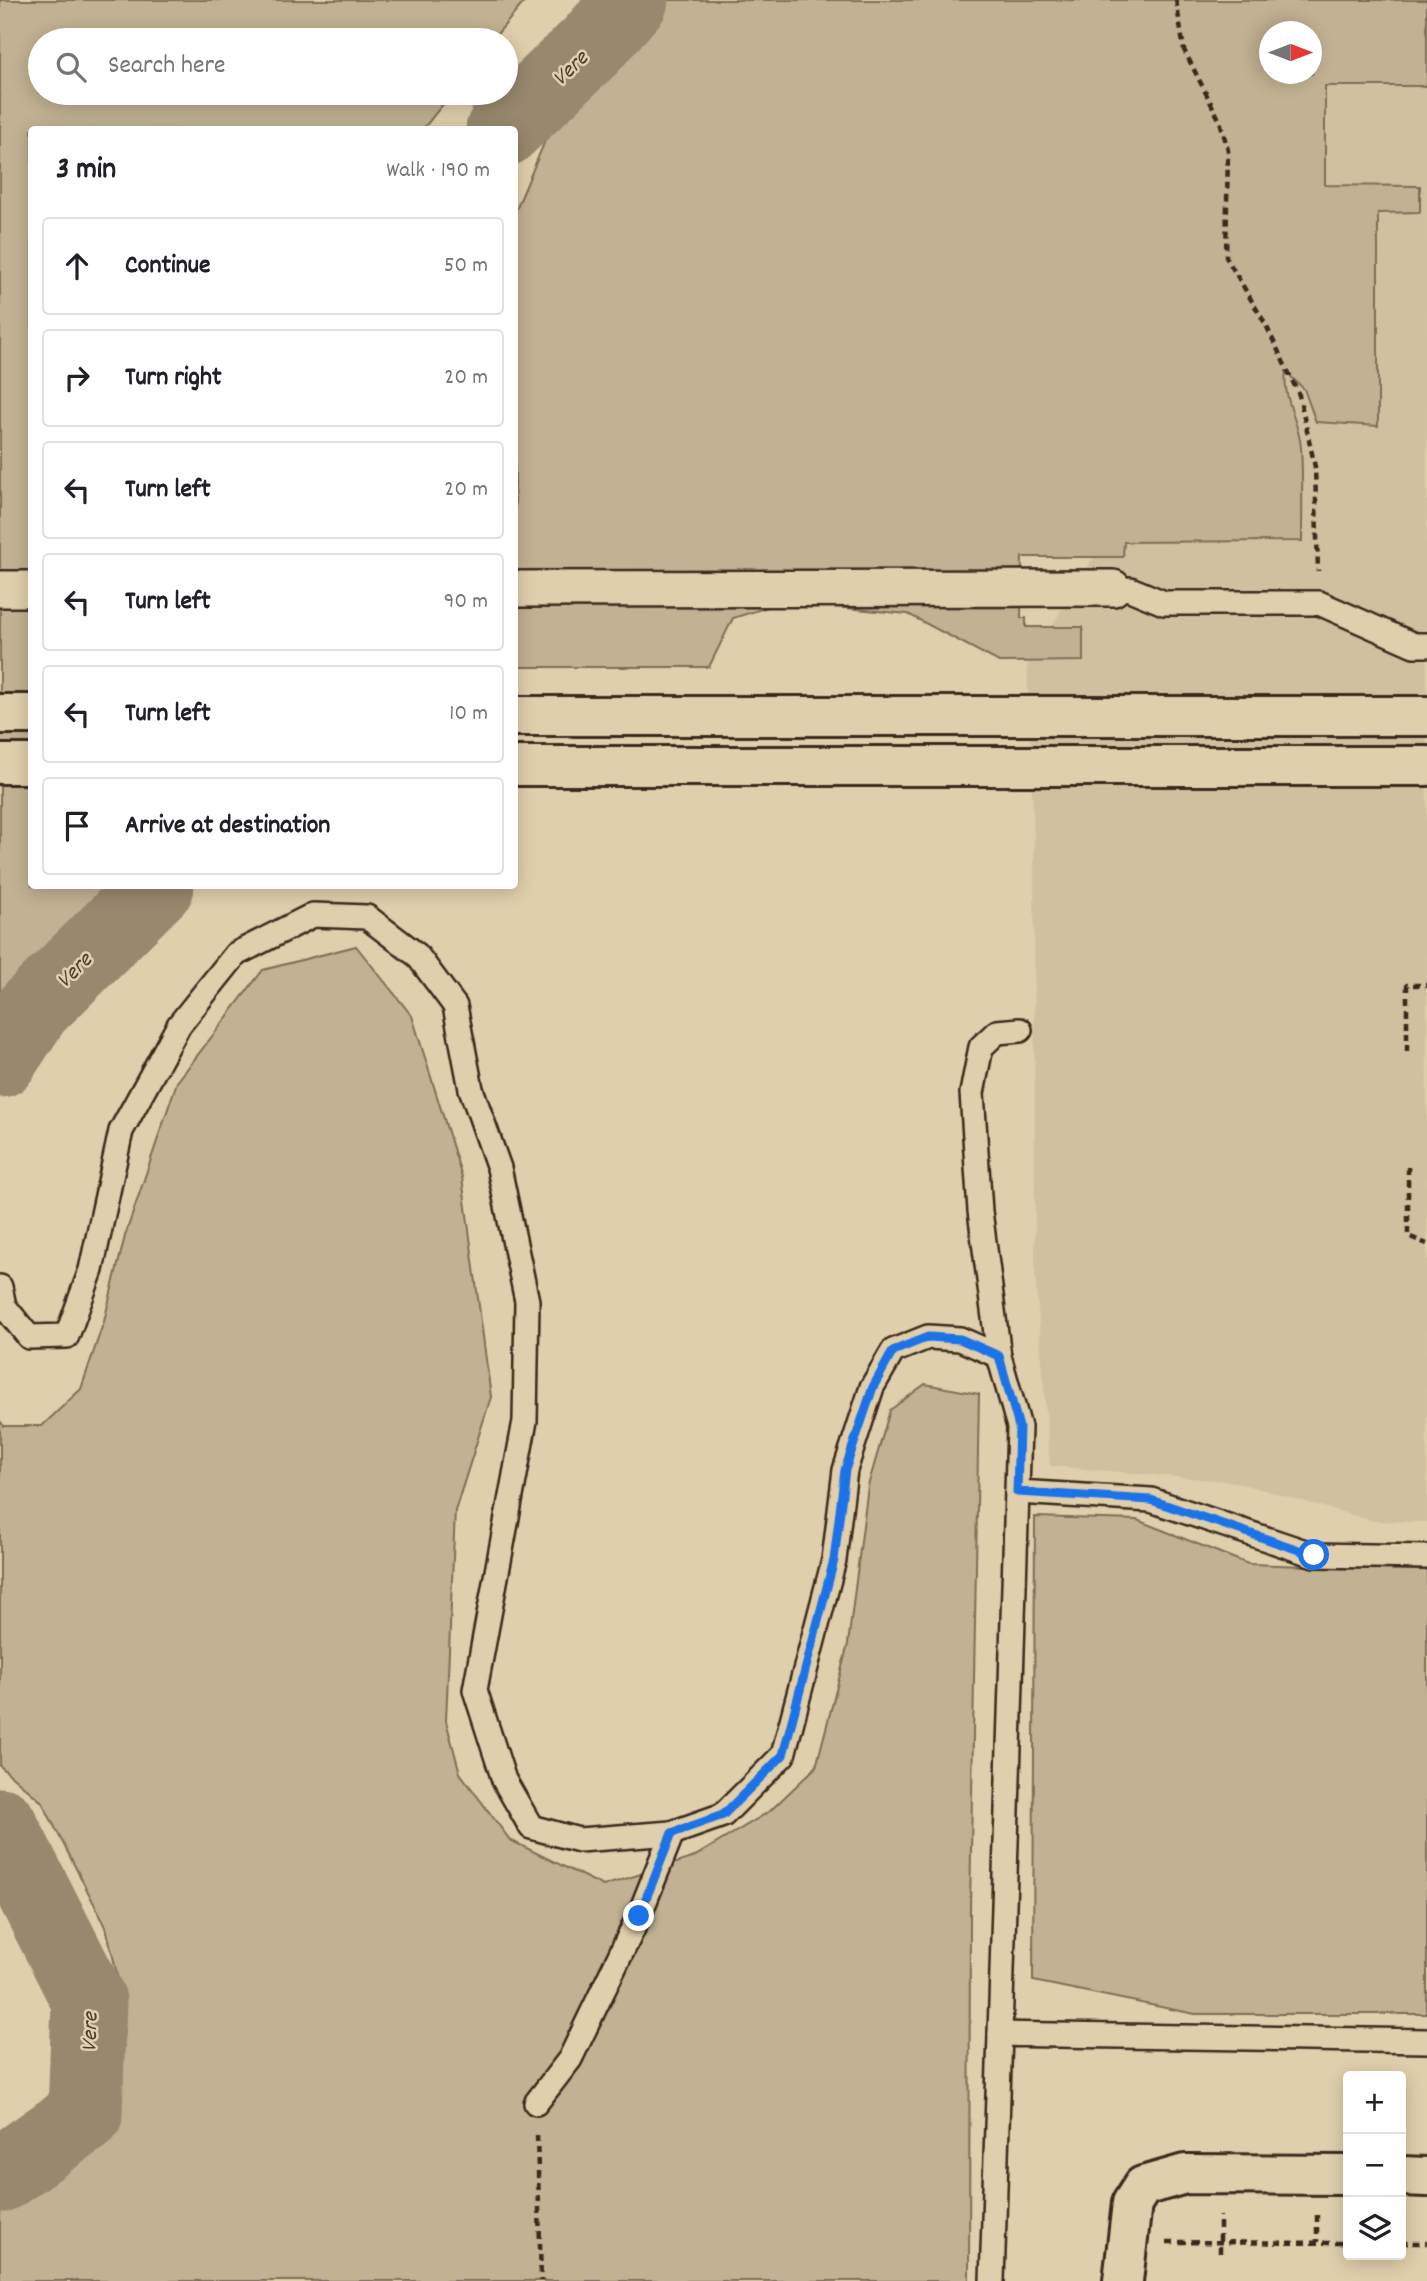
<!DOCTYPE html>
<html lang="en">
<head>
<meta charset="utf-8">
<style>
	:root { --surface:#fff; --page:#f6f6f6; --text:#202124; --muted:#757577; --line:#e0e0e0 }
	body { margin:0; font-family:Dekko,sans-serif; background:var(--page); color:var(--text) }
	.controls { position:absolute; right:21px; bottom:21px; display:grid; overflow:hidden; border-radius:7px; box-shadow:0 4px 18px #0003 }
	.controls button { width:63px; height:63px; display:grid; place-items:center; padding:0; border:0; border-bottom:2px solid var(--line); background:var(--surface); color:var(--text); font:35px sans-serif }
	.compass { position:absolute; left:1259px; top:21px; width:63px; height:63px; border-radius:50%; background:var(--surface); box-shadow:0 4px 18px #0003; rotate:90deg }
	.stop { position:absolute; width:21px; height:21px; margin:-16px; border:5px solid #1a73e8; border-radius:50%; background:#fff }
	.stop.end { background:#1a73e8; border-color:#fff; box-shadow:0 2px 7px #0008 }
	.list { margin:0; padding:0; list-style:none }
	h2 { display:flex; justify-content:space-between; align-items:center; height:91px; margin:0; padding:0 28px; font-size:30px }
	h2 small { font-size:23px; font-weight:400; color:var(--muted) }
	.list li { display:grid; grid-template-columns:46px 1fr auto; gap:21px; align-items:center; box-sizing:border-box; height:98px; margin:0 14px 14px; padding:0 14px; border:2px solid var(--line); border-radius:7px }
	.list b { display:block; font-size:26px; white-space:nowrap }
	.list em { font-size:23px; font-style:normal; color:var(--muted) }
	.icon { flex:none; width:38px; height:38px; fill:none; stroke:currentColor; stroke-width:2; stroke-linecap:round; stroke-linejoin:round }
	.map { position:relative; flex:none; width:1427px; height:2281px; overflow:hidden }
	.search { position:absolute; background:var(--surface); box-shadow:0 4px 18px #0003; left:28px; top:28px; width:490px; height:77px; display:flex; align-items:center; gap:18px; box-sizing:border-box; padding:0 24px; border-radius:38px; color:var(--muted); font-size:26px }
	.panel { position:absolute; background:var(--surface); box-shadow:0 4px 18px #0003; left:28px; top:126px; width:490px; height:763px; border-radius:7px }
	.map>svg:first-child { display:block }
	.built { fill:#d1c09f; fill-rule:evenodd }
	.green { fill:#c2b192; stroke:#7e6e58; stroke-width:2; fill-rule:evenodd }
	.lines { fill:none; stroke-linecap:round; stroke-linejoin:round }
	.river { stroke:#98886e; stroke-width:75 }
	.service-casing { stroke:#3b2a1e; stroke-width:28 }
	.pedestrian-casing { stroke:#3b2a1e; stroke-width:40 }
	.minor-casing { stroke:#3b2a1e; stroke-width:44 }
	.secondary-casing { stroke:#3b2a1e; stroke-width:44 }
	.path { stroke:#3b2a1e; stroke-width:4.5; stroke-dasharray:7 5; stroke-linecap:butt }
	.service { stroke:#e0cfac; stroke-width:23 }
	.pedestrian { stroke:#e0cfac; stroke-width:35 }
	.minor { stroke:#e0cfac; stroke-width:38 }
	.secondary { stroke:#e0cfac; stroke-width:38 }
	.route { stroke:#1a73e8; stroke-width:9 }
	.labels { text-anchor:middle; stroke-width:5; stroke-linejoin:round; paint-order:stroke }
	.water-label { font-size:23px; font-style:italic; fill:#4e3d2e; stroke:#e0cfac }
</style>
</head>
<body>
<div class="map">
<svg width="1427" height="2281" viewBox="0 0 1427 2281">
	<rect width="100%" height="100%" fill="#e0cfac"/>
	<filter id="ink" filterUnits="userSpaceOnUse"><feTurbulence type="fractalNoise" baseFrequency=".0143" numOctaves="2"/><feDisplacementMap in="SourceGraphic" scale="14" xChannelSelector="R" yChannelSelector="G"/><feConvolveMatrix kernelMatrix="1 2 1 2 8 2 1 2 1" color-interpolation-filters="sRGB"/></filter>
	<g filter="url(#ink)">
		<path class="built" d="M1214,0H1427V1522L1373,1521L1235,1482L1050,1466L1035,1273L1034,839L1027,667L1111,528ZM1270,32H1312V74H1270Z"/>
		<g class="green">
			<polygon points="0,0 526,0 492,40 40,40 40,93 452,93 423,129 32,130 32,886 113,886 0,1030"/>
			<path d="M656,0H1427V86H1325V185L1420,186V212L1378,213V426L1316,422L1304,389L1286,372C1282,397 1299,422 1301,447C1303,478 1302,510 1302,541L1124,542L1123,557H1022L1021,618H1026V627H1083V661L999,662L908,614L784,602L733,618L709,667H515V212L558,110ZM1270,32H1312V74H1270Z"/>
			<polygon points="356,946 412,1016 462,1177 491,1397 455,1511 446,1721 460,1773 510,1840 603,1886 692,1858 770,1811 816,1767 848,1644 868,1486 890,1410 925,1384 979,1394 970,1909 969,2281 0,2281 0,2191 93,2138 121,1991 106,1927 42,1802 0,1766 0,1421 4,1426 42,1426 81,1389 104,1321 125,1236 177,1082 263,970"/>
			<polygon points="1035,1517 1137,1520 1248,1564 1427,1570 1427,2014 1195,2014 1033,1981"/>
		</g>
		<g class="lines">
			<g class="river">
				<polyline points="503,130 591,46 631,0"/>
				<polyline points="0,1060 34,1008 157,886"/>
				<polyline points="0,1825 89,2001 85,2115 0,2175"/>
			</g>
			<defs>
				<g id="service">
					<polyline points="1130,589 1164,603 1319,603 1414,645 1427,645"/>
					<polyline points="0,1287 4,1306 29,1337 67,1336 91,1270 121,1131 179,1025 236,954 313,915 367,917 417,955 455,1006 471,1089 499,1168 527,1301 525,1421 475,1690 504,1780 531,1827 579,1840 672,1833"/>
					<polyline points="999,1356 980,1211 972,1093 981,1047 997,1032 1020,1030"/>
					<polyline points="1017,1492 1151,1500 1314,1555 1427,1557"/>
					<polyline points="536,2103 570,2059 639,1916 672,1833 723,1815 783,1755 834,1560 845,1470 872,1387 893,1351 928,1337 960,1339 999,1356 1019,1427 1000,2034"/>
					<polyline points="992,2281 1000,2034 1427,2041"/>
				</g>
				<g id="pedestrian">
					<polyline points="0,589 32,589"/>
					<polyline points="514,589 1113,588"/>
				</g>
				<g id="minor">
					<polyline points="1401,2176 1427,2177"/>
					<polyline points="1123,2281 1132,2203 1143,2186 1185,2174 1348,2175"/>
				</g>
				<g id="secondary">
					<polyline points="0,714 32,714"/>
					<polyline points="514,716 1427,716"/>
					<polyline points="0,764 32,764"/>
					<polyline points="514,766 1427,766"/>
				</g>
			</defs>
			<use href="#service" class="service-casing"/>
			<use href="#pedestrian" class="pedestrian-casing"/>
			<use href="#minor" class="minor-casing"/>
			<use href="#secondary" class="secondary-casing"/>
			<g class="path">
				<polyline points="1176,0 1184,50 1220,121 1228,150 1226,257 1266,325 1299,395 1315,467 1318,571"/>
				<polyline points="1407,1051 1407,985 1427,985"/>
				<polyline points="1408,1167 1408,1236 1427,1244"/>
				<polyline points="537,2135 541,2281"/>
				<polyline points="1317,2215 1317,2242"/>
				<polyline points="1167,2242 1348,2243"/>
				<polyline points="1401,2243 1427,2243"/>
				<polyline points="1220,2253 1220,2216"/>
			</g>
			<use href="#service" class="service"/>
			<use href="#pedestrian" class="pedestrian"/>
			<use href="#minor" class="minor"/>
			<use href="#secondary" class="secondary"/>
		</g>
	</g>
	<g class="lines" filter="url(#ink)">
		<polyline class="route" points="639,1916 672,1833 723,1815 783,1755 834,1560 845,1470 873,1387 893,1351 928,1337 960,1339 999,1356 1019,1427 1017,1492 1151,1500 1314,1555"/>
	</g>
	<g class="labels">
		<g class="water-label">
			<text transform="translate(569 67) rotate(-44)" y="8">Vere</text>
			<text transform="translate(73 969) rotate(-45)" y="8">Vere</text>
			<text transform="translate(88 2032) rotate(-88)" y="8">Vere</text>
		</g>
	</g>
</svg>
<div class="controls">
<button>+</button>
<button>−</button>
<button><svg class="icon" aria-label="layers" viewBox="0 0 24 24"><path d="M12 4l9 5-9 5-9-5zM3 14l9 5 9-5"/></svg></button>
</div>
<svg class="compass" viewBox="-18 -18 36 36"><path d="M0-13l5 13h-10z" fill="#e53935"/><path d="M0 13l5-13h-10z" fill="#757577"/></svg>
<div class="stop" style="left:1314px;top:1555px"></div>
<div class="stop end" style="left:639px;top:1916px"></div>
<div class="search"><svg class="icon" aria-label="search" viewBox="0 0 24 24"><circle cx="10" cy="10" r="6"/><path d="M15 15l6 6"/></svg>Search here</div>
<section class="panel">
<h2>3 min<small>Walk · 190 m</small></h2>
<ul class="list">
<li><svg class="icon" aria-label="ahead" viewBox="0 0 24 24"><path d="M12 20V5M6 11l6-6 6 6"/></svg><div><b>Continue</b></div><em>50 m</em></li>
<li><svg class="icon" aria-label="right" viewBox="0 0 24 24"><path d="M7 20v-9h11M14 6l5 5-5 5"/></svg><div><b>Turn right</b></div><em>20 m</em></li>
<li><svg class="icon" aria-label="left" viewBox="0 0 24 24"><path d="M17 20v-9H6M10 6l-5 5 5 5"/></svg><div><b>Turn left</b></div><em>20 m</em></li>
<li><svg class="icon" aria-label="left" viewBox="0 0 24 24"><path d="M17 20v-9H6M10 6l-5 5 5 5"/></svg><div><b>Turn left</b></div><em>90 m</em></li>
<li><svg class="icon" aria-label="left" viewBox="0 0 24 24"><path d="M17 20v-9H6M10 6l-5 5 5 5"/></svg><div><b>Turn left</b></div><em>10 m</em></li>
<li><svg class="icon" aria-label="arrive" viewBox="0 0 24 24"><path d="M6 21V4h12l-3 4 3 4H6"/></svg><div><b>Arrive at destination</b></div></li>
</ul>
</section>
</div>
</body>
</html>
